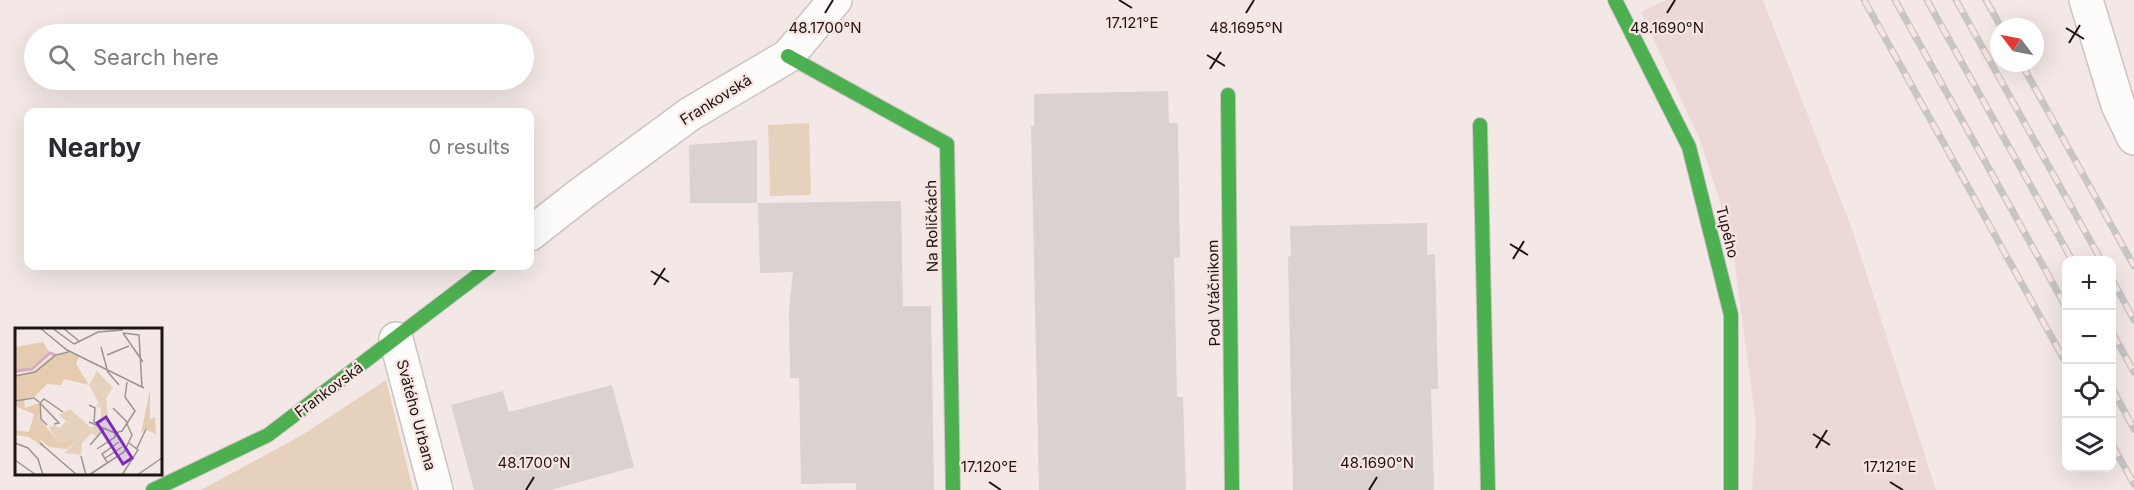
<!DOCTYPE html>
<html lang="en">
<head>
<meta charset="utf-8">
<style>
	:root { --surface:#fff; --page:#f7f7f7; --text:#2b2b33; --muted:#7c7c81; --line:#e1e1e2 }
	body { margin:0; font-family:Inter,sans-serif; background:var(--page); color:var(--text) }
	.controls { position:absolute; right:18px; bottom:18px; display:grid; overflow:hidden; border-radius:12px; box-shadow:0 6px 24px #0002 }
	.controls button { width:54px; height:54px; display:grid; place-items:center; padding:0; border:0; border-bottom:2px solid var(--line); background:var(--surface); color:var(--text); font:30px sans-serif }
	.compass { position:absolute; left:1990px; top:18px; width:54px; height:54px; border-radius:50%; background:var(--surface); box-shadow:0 6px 24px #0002; rotate:302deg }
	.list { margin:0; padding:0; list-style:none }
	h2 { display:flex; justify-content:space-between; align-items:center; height:78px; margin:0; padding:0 24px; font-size:26px }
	h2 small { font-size:20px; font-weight:400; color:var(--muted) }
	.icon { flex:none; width:33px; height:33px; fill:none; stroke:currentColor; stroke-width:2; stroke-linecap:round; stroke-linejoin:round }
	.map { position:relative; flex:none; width:2134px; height:490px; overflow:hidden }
	.search { position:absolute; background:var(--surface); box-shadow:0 6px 24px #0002; left:24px; top:24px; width:510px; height:66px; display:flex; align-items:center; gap:15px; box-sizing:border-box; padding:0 21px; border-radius:33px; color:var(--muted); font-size:22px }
	.panel { position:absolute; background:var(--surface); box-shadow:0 6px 24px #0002; left:24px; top:108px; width:510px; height:162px; border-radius:12px }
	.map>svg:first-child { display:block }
	.built { fill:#ecd9d5 }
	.green { fill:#e6d1bc }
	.building { fill:#dad2d0 }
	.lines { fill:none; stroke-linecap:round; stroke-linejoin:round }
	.street-casing { stroke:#cbc3c2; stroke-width:36 }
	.fast-casing { stroke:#cbc3c2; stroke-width:16 }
	.street { stroke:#fdfcfb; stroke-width:33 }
	.fast { stroke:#4caf50; stroke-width:14 }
	.rail-casing { stroke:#c8c5c5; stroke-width:7 }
	.rail { stroke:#f8e5e1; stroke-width:4.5; stroke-dasharray:14; stroke-linecap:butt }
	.ticks { fill:none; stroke:#1c1514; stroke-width:2 }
	.labels { text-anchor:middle; stroke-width:4.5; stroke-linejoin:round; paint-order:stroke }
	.street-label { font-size:15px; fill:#1c1514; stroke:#f8e5e1 }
	.inset-river { fill:none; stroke:#d6acbf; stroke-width:3 }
	.inset-road { fill:none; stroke:#9d9492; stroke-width:1.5 }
	.view { fill:#7b2cbf; fill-opacity:0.15; stroke:#7b2cbf; stroke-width:3 }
	.inset-edge { fill:none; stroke:#1c1514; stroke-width:3 }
	.ticks-label { font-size:15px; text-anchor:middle; fill:#1c1514; stroke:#f8e5e1; stroke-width:4.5; stroke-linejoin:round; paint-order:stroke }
</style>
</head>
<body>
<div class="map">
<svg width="2134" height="490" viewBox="0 0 2134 490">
	<rect width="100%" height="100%" fill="#f3e8e6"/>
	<polygon class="built" points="1666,0 1763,0 1852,229 1936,490 1752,490 1756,423 1731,236 1700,140 1641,12"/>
	<g class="green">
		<polygon points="809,123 811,195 770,196 768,125"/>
		<polygon points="386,380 413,490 201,490 302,435"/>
	</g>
	<g class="building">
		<polygon points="1168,91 1169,123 1178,123 1180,258 1174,258 1177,397 1183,397 1186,490 1039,490 1031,126 1034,126 1034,94"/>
		<polygon points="757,140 757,203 690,203 689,145"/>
		<polygon points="901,201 903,306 931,306 934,490 856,490 856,483 801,484 799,378 790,378 789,309 793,272 760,273 758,203"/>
		<polygon points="1427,223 1427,255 1435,254 1438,389 1431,389 1434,490 1293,490 1288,257 1291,256 1290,226"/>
		<polygon points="612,385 634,467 551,490 474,490 451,405 503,391 509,412"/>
	</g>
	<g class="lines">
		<defs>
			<g id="street">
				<polyline points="2086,0 2118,105 2134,138"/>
				<polyline points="530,234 581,194 690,114 788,56 835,0"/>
				<polyline points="396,339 436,490"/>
			</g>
			<g id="fast">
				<polyline points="1615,0 1689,147 1731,315 1731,490"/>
				<polyline points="788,56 947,144 953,490"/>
				<polyline points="1228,95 1232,490"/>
				<polyline points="1480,125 1488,490"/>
				<polyline points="153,490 268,435 490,266"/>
			</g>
		</defs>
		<use href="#street" class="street-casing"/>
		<use href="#fast" class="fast-casing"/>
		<use href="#street" class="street"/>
		<use href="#fast" class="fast"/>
		<defs>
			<g id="rail">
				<polyline points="1864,0 2066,363"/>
				<polyline points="1895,0 2066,307"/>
				<polyline points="1927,0 2072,260"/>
				<polyline points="1956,0 2101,260"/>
				<polyline points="1986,0 2001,27"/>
				<polyline points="2021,63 2134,266"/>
				<polyline points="2112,279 2134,320"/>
				<polyline points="2112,332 2134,372"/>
				<polyline points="2112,388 2134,429"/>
				<polyline points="2112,444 2134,484"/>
			</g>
		</defs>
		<use href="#rail" class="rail-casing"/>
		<use href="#rail" class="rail"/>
	</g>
	<path class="ticks" d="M1119,0L1132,8M825,13L833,0M1246,13L1254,0M1667,13L1675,0M2066,28L2084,39M2069,43L2080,25M1207,55L1225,66M1210,69L1221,52M1510,244L1528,255M1513,259L1524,241M651,271L669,282M654,285L665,268M1813,434L1830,445M1816,448L1827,430M989,482L1001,490M1890,482L1903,490M526,490L534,477M1369,490L1377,477"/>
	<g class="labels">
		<g class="street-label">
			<text transform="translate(716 100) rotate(-32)" y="5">Frankovská</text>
			<text transform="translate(932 226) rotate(-91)" y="5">Na Roličkách</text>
			<text transform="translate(1727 232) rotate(76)" y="5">Tupého</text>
			<text transform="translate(1214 293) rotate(-91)" y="5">Pod Vtáčnikom</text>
			<text transform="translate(329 390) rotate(-37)" y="5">Frankovská</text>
			<text transform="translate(416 415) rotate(75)" y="5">Svätého Urbana</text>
		</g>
	</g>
	<g transform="translate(15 328)">
		<rect width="147" height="147" fill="#f3e8e6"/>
		<path d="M82,43L98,60L91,70L93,88L86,90V80L81,78L84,75L74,57ZM55,81L76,100L80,97L89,101L81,108L77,105L67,115L66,127L50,125L61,112L44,115L34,100L39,97L45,100L51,93L44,87Z" fill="#e6d1bc"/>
		<path d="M28,14L35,25L18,42L0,45V19ZM54,25L64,28L61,36L74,57L49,51L46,57L32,56L19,69L9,71L10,80L24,75L25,91L44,115L62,111L52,121L34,119L24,110L31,121L14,109L0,107V102L14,104L19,86L0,78V47L18,44L36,29ZM135,61V92L140,89L141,106L130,101L126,106Z" fill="#e5ccb1"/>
		<path class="inset-river" d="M0,43L17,41L35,25L40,27"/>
		<path class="inset-road" d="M25,0L52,22L129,60M37,0L59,16M48,0L64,13M108,5L124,7L127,60M108,5L128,34M59,16L83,4L108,2M86,19L92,41M92,27L114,18M92,43L104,57M0,48L20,44L41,27L54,24M0,73L19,70L24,74M25,75L29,71L48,84M74,77L80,80L79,96M98,80L113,95M74,94L100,105L107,103L120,83L110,69L112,54M32,97L26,91L25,75L44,95L39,96M0,115L13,120L23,131L28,147M25,115L62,147M75,117L89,101M122,120L131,101M82,121L100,109V105M66,128L71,147M89,131L107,119M0,132L21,147M92,134L87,126L104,114M74,147L109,124L117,107L112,96M107,147L123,122L114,115M122,147L147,130"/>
		<path class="view" d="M91,89L117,130L108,136L82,95Z"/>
		<rect width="147" height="147" class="inset-edge"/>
	</g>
	<g class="ticks-label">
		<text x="1132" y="28">17.121°E</text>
		<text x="825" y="33">48.1700°N</text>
		<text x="1246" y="33">48.1695°N</text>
		<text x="1667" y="33">48.1690°N</text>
		<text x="534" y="468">48.1700°N</text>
		<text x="1377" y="468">48.1690°N</text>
		<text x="989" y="472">17.120°E</text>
		<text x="1890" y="472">17.121°E</text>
	</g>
</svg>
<div class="controls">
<button>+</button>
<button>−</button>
<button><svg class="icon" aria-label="locate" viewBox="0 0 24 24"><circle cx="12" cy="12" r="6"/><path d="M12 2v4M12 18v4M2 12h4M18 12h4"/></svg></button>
<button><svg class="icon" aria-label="layers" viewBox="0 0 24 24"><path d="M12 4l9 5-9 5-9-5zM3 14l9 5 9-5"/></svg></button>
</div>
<svg class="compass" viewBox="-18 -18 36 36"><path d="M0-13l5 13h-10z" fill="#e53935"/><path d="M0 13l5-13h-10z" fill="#7c7c81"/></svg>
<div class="search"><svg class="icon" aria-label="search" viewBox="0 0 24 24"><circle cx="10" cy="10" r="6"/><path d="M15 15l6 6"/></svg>Search here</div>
<section class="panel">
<h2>Nearby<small>0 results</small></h2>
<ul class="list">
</ul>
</section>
</div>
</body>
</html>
